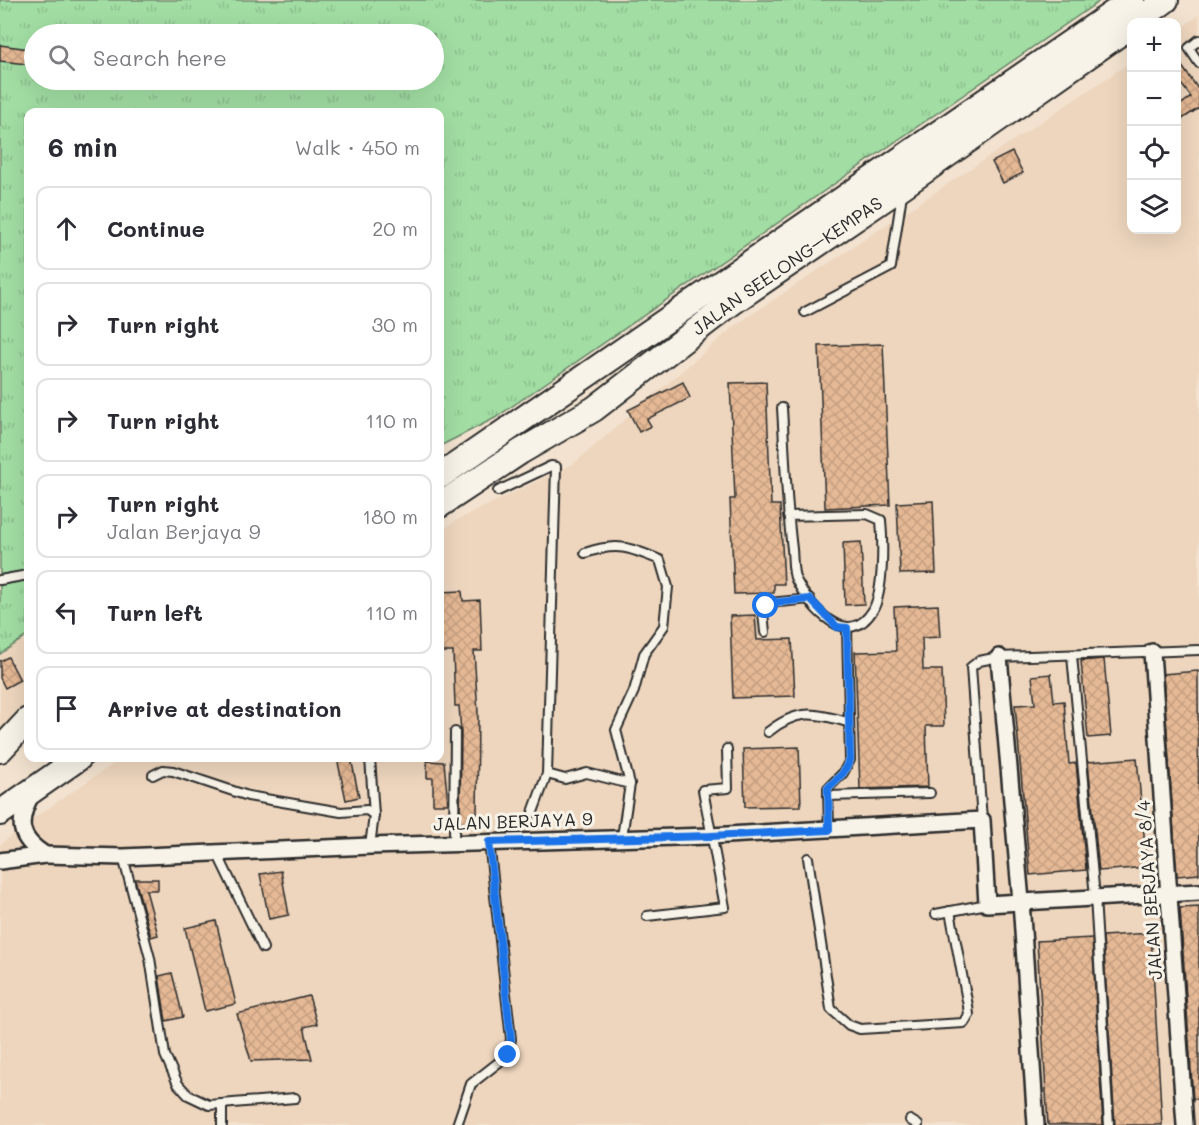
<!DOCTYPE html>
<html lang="en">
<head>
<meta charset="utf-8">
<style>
	:root { --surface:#fff; --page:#f2f2f3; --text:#2b2b33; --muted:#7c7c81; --line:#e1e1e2 }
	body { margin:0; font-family:Mali,sans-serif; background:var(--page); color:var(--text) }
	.controls { position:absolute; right:18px; top:18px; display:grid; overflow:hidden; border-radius:12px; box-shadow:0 6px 24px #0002 }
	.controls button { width:54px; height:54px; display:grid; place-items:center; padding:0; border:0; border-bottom:2px solid var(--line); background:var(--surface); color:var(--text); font:30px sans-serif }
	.stop { position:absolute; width:18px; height:18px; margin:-14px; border:4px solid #1a73e8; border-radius:50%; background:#fff }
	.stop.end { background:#1a73e8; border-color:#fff; box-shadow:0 2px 6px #0008 }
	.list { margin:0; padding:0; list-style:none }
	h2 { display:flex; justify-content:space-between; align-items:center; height:78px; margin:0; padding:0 24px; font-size:26px }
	h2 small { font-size:20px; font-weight:400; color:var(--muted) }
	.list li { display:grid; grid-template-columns:39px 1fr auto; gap:18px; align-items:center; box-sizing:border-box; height:84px; margin:0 12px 12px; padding:0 12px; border:2px solid var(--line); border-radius:12px }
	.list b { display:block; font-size:22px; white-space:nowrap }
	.list p { margin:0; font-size:20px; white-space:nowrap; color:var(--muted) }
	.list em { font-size:20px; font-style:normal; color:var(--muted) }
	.icon { flex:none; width:33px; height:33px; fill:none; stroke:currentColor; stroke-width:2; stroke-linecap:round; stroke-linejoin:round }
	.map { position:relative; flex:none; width:1199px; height:1125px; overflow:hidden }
	.search { position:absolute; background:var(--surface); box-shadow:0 6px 24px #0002; left:24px; top:24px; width:420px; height:66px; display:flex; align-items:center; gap:15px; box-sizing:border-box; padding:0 21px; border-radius:33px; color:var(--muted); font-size:22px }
	.panel { position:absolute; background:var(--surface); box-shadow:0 6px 24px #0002; left:24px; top:108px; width:420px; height:654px; border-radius:12px }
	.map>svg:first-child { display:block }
	.built { fill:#eed6be }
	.grass { fill:url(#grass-tufts); stroke:#668468; stroke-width:1.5; fill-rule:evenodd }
	.building { fill:url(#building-cross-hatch); stroke:#2b2b2b; stroke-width:1.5 }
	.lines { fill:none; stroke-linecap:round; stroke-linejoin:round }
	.lane-casing { stroke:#2b2b2b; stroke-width:12 }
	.street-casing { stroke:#2b2b2b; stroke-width:20 }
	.primary-casing { stroke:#2b2b2b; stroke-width:28 }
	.lane { stroke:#f7f3e8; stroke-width:8 }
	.street { stroke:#f7f3e8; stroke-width:15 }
	.primary { stroke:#f7f3e8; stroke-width:24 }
	.route { stroke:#1a73e8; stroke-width:8 }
	.labels { text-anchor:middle; stroke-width:6; stroke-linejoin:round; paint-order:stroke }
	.street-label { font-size:18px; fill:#2b2b2b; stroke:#f7f3e8 }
</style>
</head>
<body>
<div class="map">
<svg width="1199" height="1125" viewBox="0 0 1199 1125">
	<defs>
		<pattern id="grass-tufts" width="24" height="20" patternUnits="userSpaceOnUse" patternTransform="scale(1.5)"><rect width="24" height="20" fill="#a2dea4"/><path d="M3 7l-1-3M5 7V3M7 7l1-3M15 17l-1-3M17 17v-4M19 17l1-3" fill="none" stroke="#8cbf8d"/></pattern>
		<pattern id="building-cross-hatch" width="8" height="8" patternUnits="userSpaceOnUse" patternTransform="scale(1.5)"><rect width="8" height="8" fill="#e5b995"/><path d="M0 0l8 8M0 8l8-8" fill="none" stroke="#c59f81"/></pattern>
	</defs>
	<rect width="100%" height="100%" fill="#f2e2cf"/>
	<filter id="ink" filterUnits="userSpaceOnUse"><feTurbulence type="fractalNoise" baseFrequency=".0167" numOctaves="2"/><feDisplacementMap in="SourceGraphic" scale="12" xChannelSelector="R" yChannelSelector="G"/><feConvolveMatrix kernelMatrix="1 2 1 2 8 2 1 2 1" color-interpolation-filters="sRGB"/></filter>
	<g filter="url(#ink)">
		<g class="built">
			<polygon points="1199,15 1199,1125 0,1125 0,845 25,824 122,758 440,758 440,532 457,520 573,464 736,325 1131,62 1132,230 1176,230 1177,31"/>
			<polygon points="22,638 28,652 28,703 0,730 0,654"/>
		</g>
		<path class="grass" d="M0,0H1101L495,418L440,446V112H28V635L0,654ZM34,34H434V80H34Z"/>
		<g class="building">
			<polygon points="0,45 29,49 27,64 0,61"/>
			<polygon points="1176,58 1199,90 1199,108 1176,123 1176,108 1191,97 1176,77"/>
			<polygon points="1012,152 1023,173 1003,183 992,162"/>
			<polygon points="883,344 890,505 825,508 819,346"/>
			<polygon points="683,382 690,398 647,419 651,426 639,432 628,410"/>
			<polygon points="766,382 771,505 780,505 784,584 774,584 774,593 734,594 730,499 735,499 730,383"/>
			<polygon points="933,501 936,573 900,574 897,503"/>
			<polygon points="861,542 864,604 845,605 843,543"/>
			<polygon points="462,591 463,601 480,600 482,651 474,651 478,713 477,825 460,825 461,732 459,706 455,706 453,652 440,652 440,592"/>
			<polygon points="938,605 940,637 922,638 923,670 942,670 944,726 926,726 928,787 860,789 855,652 896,651 894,607"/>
			<polygon points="755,615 757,640 792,639 795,696 733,698 730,616"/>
			<polygon points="8,657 20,680 5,688 0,678 0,661"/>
			<polygon points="1104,659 1111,736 1088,738 1081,661"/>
			<polygon points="1198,671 1199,874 1177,876 1163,674"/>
			<polygon points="1051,674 1054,702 1064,701 1069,764 1076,763 1086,870 1030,875 1015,705 1035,704 1032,676"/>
			<polygon points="799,747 801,806 745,807 743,749"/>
			<polygon points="337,758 351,758 359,797 346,800"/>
			<polygon points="1137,758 1147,867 1099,871 1088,762"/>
			<polygon points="427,761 444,762 448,804 433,804 433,778 427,778"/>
			<polygon points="281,871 289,915 269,919 260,874"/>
			<polygon points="135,879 158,879 158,890 146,890 158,935 151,937"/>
			<polygon points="1199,907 1199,1099 1193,1099 1180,908"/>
			<polygon points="216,921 236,1004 205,1011 185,928"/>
			<polygon points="1151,933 1162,1125 1115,1125 1103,936"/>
			<polygon points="1092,938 1103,1125 1048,1125 1037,941"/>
			<polygon points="172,973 183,1017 166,1021 159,976"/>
			<polygon points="309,996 317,1024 304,1027 312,1059 251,1061 237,1014"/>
		</g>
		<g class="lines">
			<defs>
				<g id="lane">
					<polyline points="1199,40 1189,48 1199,63"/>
					<polyline points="805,312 891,267 902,194"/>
					<path d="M782,408C785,455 786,502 792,549C793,558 792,572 796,580C810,608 848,651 873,610C884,590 883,542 881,520L867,514L788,516"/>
					<polyline points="498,491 551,466 556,467 547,774 565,779 587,773 630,784 622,837"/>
					<path d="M585,553C617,542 629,547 660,560L668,587L664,626L644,654L634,691L616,730L630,784"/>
					<polyline points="0,580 28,575"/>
					<polyline points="765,632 763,613 769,603 810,599"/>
					<polyline points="1072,656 1095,897 1109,1125"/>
					<path d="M768,732C797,709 814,712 847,722"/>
					<polyline points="370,758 374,815"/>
					<polyline points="153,775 163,770 173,771 248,796 341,812 367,810 374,815 370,846"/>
					<polyline points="828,796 930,793"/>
					<polyline points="533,812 547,774"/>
					<polyline points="982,820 971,667 979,661 999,657 1199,650"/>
					<polyline points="829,830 828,788 843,773 850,760 847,628"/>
					<polyline points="454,843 455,732"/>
					<polyline points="217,853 263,948"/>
					<polyline points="123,857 150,958 165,1055 178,1084 188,1095 209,1105 295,1098"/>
					<polyline points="808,858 831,1009 849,1025 860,1029 964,1023 969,1015 968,1006 950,911"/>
					<polyline points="936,914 987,904"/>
					<polyline points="647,916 725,907 703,790 728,788 727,749"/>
					<polyline points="222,1105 222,1125"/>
					<polyline points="910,1120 918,1125"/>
					<polyline points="457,1125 471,1084 508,1055 511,1039 489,842"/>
				</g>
				<g id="street">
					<polyline points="1152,652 1185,1125"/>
					<polyline points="999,657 1021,901 1036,1125"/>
					<polyline points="45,855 123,857 370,846 710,836 982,820 987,904 1199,892"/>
					<path d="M0,861L45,855C18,838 17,822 31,795"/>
				</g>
				<g id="primary">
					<polyline points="1136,22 1166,0"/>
					<polyline points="440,476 1132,0"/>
					<path id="s1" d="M440,505L520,452L594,409L733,302L903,186L1132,25"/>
					<polyline points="0,750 28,720"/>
					<polyline points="0,813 79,758"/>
				</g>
			</defs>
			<use href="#lane" class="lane-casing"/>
			<use href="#street" class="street-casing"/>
			<use href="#primary" class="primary-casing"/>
			<use href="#lane" class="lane"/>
			<use href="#street" class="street"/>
			<use href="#primary" class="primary"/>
		</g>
	</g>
	<g class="lines" filter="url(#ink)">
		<polyline class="route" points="508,1055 511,1039 489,842 710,836 829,830 828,788 843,773 850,760 847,628 837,627 810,599 769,603 766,606"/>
	</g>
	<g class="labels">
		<g class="street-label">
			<text dy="6" stroke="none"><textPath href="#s1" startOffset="422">JALAN SEELONG–KEMPAS</textPath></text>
			<text transform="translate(513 822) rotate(-2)" y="6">JALAN BERJAYA 9</text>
			<text transform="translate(1150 890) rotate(-94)" y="6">JALAN BERJAYA 8/4</text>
		</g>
	</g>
</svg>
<div class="controls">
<button>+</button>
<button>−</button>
<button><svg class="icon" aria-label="locate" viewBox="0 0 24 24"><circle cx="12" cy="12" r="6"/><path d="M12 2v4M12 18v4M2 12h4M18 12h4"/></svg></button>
<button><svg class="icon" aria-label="layers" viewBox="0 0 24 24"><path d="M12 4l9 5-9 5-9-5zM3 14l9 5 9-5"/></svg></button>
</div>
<div class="stop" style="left:766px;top:606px"></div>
<div class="stop end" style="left:508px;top:1055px"></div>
<div class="search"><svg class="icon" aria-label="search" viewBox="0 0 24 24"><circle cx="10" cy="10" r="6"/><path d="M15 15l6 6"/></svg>Search here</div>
<section class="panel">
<h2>6 min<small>Walk · 450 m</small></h2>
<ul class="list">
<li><svg class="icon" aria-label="ahead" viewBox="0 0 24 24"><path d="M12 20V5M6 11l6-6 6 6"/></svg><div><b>Continue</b></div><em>20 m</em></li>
<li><svg class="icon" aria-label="right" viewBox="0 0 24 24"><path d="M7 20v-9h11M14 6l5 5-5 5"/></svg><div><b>Turn right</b></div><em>30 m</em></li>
<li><svg class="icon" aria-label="right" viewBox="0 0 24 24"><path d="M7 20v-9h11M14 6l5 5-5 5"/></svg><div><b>Turn right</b></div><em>110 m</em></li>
<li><svg class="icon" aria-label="right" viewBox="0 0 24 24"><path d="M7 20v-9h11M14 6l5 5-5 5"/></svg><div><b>Turn right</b><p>Jalan Berjaya 9</p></div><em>180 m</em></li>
<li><svg class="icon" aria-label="left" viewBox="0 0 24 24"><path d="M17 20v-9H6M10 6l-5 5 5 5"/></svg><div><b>Turn left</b></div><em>110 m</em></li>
<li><svg class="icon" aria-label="arrive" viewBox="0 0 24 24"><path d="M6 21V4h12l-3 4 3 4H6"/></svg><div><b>Arrive at destination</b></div></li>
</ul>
</section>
</div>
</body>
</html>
